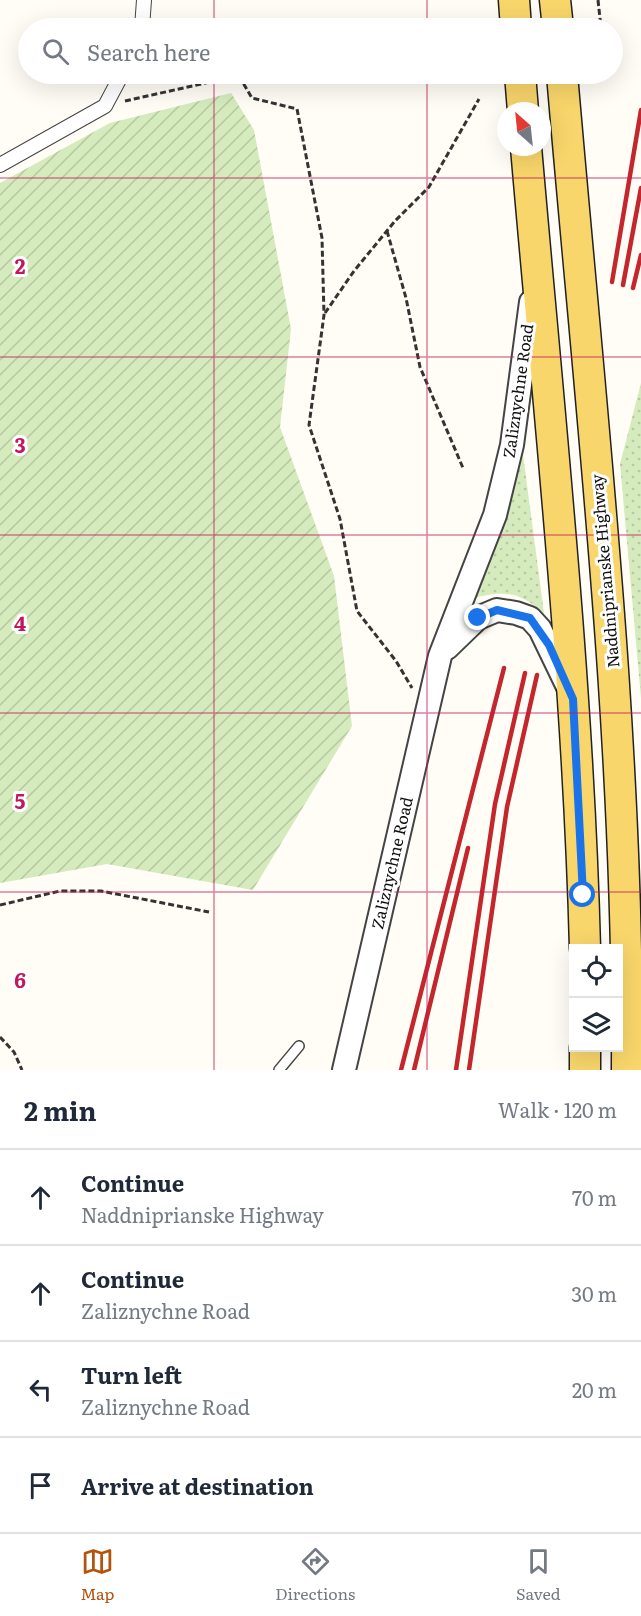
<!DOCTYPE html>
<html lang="en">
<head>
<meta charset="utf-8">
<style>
	:root { --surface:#fff; --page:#f6f6f7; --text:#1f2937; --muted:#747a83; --line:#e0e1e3; --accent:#b45309 }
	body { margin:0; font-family:Literata,serif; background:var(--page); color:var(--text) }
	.controls { position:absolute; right:18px; bottom:18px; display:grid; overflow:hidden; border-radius:0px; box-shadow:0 6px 24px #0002 }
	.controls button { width:54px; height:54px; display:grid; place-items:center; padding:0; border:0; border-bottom:2px solid var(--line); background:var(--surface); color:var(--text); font:30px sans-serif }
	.compass { position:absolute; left:497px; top:102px; width:54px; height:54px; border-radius:50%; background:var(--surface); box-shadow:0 6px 24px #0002; rotate:333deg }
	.stop { position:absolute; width:18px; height:18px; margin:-14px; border:4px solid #1a73e8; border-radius:50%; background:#fff }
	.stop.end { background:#1a73e8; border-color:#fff; box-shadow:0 2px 6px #0008 }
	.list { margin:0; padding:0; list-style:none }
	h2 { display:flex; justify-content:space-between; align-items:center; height:78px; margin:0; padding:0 24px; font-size:26px }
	h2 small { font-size:20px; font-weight:400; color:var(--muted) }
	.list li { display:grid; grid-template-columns:39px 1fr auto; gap:18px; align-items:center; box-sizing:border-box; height:96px; padding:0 24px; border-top:2px solid var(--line) }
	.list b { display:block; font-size:22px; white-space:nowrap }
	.list p { margin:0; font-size:20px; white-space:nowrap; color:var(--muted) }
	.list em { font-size:20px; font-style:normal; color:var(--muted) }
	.icon { flex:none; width:33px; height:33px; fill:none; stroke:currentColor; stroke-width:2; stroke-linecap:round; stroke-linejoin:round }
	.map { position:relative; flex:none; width:641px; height:1070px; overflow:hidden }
	.search { position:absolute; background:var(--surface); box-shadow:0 6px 24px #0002; left:18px; right:18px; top:18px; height:66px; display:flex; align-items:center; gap:15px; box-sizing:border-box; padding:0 21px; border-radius:33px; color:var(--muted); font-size:22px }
	.sheet { height:462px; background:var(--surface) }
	nav { display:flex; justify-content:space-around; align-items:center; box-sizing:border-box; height:84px; border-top:2px solid var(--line); background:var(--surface); font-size:16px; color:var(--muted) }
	nav a { display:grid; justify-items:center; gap:3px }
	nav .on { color:var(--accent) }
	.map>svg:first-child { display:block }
	.grass { fill:url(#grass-dots) }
	.garden { fill:url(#garden-furrows) }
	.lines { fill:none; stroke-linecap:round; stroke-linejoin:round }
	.service-casing { stroke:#444; stroke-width:12 }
	.pedestrian-casing { stroke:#444; stroke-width:16 }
	.tertiary-casing { stroke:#444; stroke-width:26 }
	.primary-casing { stroke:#222; stroke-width:33 }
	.path { stroke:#333; stroke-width:3; stroke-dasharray:6 3; stroke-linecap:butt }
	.service { stroke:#fff; stroke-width:9 }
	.pedestrian { stroke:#fff; stroke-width:14 }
	.tertiary { stroke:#fff; stroke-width:22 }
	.primary { stroke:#f9d66b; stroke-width:30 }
	.rail { stroke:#c4262e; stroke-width:4.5 }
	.route { stroke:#1a73e8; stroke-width:8 }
	.grid { fill:none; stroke:#c2185b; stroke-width:1.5; stroke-opacity:0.55 }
	.labels { text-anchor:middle; stroke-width:6; stroke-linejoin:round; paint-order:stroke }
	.street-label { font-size:16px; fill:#111; stroke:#fff }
	.grid-label { font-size:20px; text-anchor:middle; font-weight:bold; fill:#c2185b; stroke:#fff; stroke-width:6; stroke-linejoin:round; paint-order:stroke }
</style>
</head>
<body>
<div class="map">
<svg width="641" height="1070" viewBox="0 0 641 1070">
	<defs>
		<pattern id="grass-dots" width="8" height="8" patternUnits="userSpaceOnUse" patternTransform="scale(1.5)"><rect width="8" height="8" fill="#d5ebbd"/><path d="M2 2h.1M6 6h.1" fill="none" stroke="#b6c8a1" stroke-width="1.8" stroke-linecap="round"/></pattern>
		<pattern id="garden-furrows" width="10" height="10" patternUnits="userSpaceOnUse" patternTransform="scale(1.5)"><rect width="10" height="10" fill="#d5ebbd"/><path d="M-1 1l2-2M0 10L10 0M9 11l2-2" fill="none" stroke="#b6c8a1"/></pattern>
	</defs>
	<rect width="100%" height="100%" fill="#fffdf5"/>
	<g class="grass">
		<polygon points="641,383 641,698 620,464"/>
		<path d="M522,447L544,613C519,592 505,590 473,598Z"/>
	</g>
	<polygon class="garden" points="231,93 254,130 291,329 280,427 334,576 352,726 253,890 107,864 0,883 0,183 110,123"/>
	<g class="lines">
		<defs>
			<polyline id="service" points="279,1070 299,1046"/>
			<g id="pedestrian">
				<polyline points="142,28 144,0"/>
				<polyline points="0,165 105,106 122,74"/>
			</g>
			<g id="tertiary">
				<polyline points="447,648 478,618 497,610 516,613 530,618 540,629 568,687"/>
				<polyline points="344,1070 440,656 495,515 512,445 531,302"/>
			</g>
			<g id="primary">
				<polyline points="514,0 516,28"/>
				<polyline points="555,0 558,28"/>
				<polyline points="520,74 523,111"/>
				<path d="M562,74C590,405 629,737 627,1070"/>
				<path d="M526,147C549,414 578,681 585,948"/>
				<polyline points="585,1070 585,1048"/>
			</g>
		</defs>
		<use href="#service" class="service-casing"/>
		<use href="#pedestrian" class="pedestrian-casing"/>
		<use href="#tertiary" class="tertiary-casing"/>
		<use href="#primary" class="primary-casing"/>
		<g class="path">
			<polyline points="598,0 601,28"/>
			<polyline points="239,76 252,98 297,109 322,238 324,315 309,425 340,519 357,611 396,661 412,688"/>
			<polyline points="478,80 480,74"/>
			<polyline points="125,101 246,74"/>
			<polyline points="387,231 406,298 420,367 463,468"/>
			<polyline points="325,313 354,271 395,221 429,187 479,99"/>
			<polyline points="0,905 60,891 101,891 209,912"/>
			<polyline points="0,1037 14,1052 22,1070"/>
		</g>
		<use href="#service" class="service"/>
		<use href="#pedestrian" class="pedestrian"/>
		<use href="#tertiary" class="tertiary"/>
		<use href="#primary" class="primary"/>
		<g class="rail">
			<polyline points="612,282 641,110"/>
			<polyline points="623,285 641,188"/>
			<polyline points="633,288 641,255"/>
			<polyline points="401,1070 504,668"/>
			<polyline points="414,1070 468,848"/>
			<polyline points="456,1070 495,804 525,673"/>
			<polyline points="469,1070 507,807 537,675"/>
		</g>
	</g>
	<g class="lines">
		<polyline class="route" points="478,618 497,610 530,618 549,645 573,699 583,895"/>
	</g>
	<path class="grid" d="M214,0V28M427,0V28M214,74V1070M427,74V1070M0,178H641M0,357H641M0,535H641M0,713H641M0,892H641"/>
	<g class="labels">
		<g class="street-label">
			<text transform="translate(518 391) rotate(-82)" y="6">Zaliznychne Road</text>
			<text transform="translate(605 571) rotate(-95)" y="6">Naddniprianske Highway</text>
			<text transform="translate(392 863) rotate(-77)" y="6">Zaliznychne Road</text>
		</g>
	</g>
	<g class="grid-label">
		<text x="20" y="274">2</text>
		<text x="20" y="453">3</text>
		<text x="20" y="631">4</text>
		<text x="20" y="809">5</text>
		<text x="20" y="988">6</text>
	</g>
</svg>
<div class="controls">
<button><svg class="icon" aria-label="locate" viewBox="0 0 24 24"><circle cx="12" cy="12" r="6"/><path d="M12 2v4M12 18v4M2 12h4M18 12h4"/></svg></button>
<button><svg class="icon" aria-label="layers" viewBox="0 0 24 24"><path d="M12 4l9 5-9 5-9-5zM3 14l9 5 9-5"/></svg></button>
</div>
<svg class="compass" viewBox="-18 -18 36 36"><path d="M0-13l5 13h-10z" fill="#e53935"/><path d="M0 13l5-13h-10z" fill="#747a83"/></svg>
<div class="stop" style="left:583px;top:895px"></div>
<div class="stop end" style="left:478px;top:618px"></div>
<div class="search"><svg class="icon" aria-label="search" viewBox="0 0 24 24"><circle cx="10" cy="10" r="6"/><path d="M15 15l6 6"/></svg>Search here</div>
</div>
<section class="sheet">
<h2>2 min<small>Walk · 120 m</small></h2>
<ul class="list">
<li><svg class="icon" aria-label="ahead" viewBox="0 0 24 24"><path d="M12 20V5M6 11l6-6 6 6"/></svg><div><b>Continue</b><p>Naddniprianske Highway</p></div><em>70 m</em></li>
<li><svg class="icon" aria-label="ahead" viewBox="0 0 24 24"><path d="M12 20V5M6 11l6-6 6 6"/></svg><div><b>Continue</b><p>Zaliznychne Road</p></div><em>30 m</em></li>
<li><svg class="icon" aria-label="left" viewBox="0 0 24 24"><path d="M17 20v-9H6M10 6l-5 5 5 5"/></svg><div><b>Turn left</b><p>Zaliznychne Road</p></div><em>20 m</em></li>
<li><svg class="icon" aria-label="arrive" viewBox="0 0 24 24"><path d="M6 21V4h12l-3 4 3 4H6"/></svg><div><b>Arrive at destination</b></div></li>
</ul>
</section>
<nav>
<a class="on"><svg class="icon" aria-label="map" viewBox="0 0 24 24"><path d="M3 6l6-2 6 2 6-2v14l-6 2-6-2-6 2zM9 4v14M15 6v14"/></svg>Map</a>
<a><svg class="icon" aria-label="directions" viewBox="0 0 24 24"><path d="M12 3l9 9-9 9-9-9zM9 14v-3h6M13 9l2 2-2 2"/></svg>Directions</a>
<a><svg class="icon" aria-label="saved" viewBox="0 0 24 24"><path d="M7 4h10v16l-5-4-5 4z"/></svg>Saved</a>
</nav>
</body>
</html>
